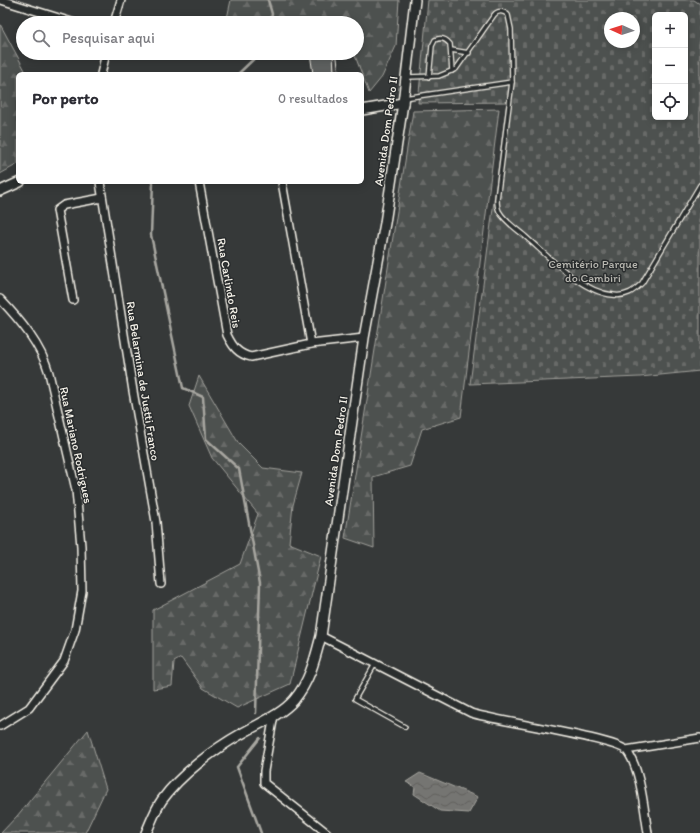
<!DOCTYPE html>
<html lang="pt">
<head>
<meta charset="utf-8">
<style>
	:root { --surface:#fff; --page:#f2f2f3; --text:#2b2b33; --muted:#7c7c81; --line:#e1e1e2 }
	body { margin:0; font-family:Itim,sans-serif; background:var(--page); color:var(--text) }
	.controls { position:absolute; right:12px; top:12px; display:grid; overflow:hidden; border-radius:6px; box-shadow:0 2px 10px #0003 }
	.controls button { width:36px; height:36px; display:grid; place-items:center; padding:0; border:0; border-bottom:1px solid var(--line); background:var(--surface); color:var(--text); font:20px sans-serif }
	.compass { position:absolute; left:604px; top:12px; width:36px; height:36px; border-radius:50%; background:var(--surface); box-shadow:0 2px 10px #0003; rotate:273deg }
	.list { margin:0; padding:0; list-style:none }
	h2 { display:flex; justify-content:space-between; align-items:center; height:52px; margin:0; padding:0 16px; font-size:17px }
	h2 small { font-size:13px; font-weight:400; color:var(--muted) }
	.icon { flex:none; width:22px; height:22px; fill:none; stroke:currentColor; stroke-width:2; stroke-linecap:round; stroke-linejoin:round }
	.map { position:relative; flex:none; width:700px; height:833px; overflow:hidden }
	.search { position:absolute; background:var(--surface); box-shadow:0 2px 10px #0003; left:16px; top:16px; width:348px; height:44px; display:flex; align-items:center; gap:10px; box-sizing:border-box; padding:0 14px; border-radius:22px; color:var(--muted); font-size:15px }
	.panel { position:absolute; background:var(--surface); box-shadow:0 2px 10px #0003; left:16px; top:72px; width:348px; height:112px; border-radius:6px }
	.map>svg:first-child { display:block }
	.forest { fill:url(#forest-firs); stroke:#a1a19c }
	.cemetery { fill:url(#cemetery-stones); stroke:#a1a19c; fill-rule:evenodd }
	.water { fill:url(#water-waves); stroke:#a8a7a1 }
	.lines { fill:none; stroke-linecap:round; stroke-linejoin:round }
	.stream { stroke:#a8a7a1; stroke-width:2.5 }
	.service-casing { stroke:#f4f1e8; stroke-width:6 }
	.minor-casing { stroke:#f4f1e8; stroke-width:10 }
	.tertiary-casing { stroke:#f4f1e8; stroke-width:12 }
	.service { stroke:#2a2d2e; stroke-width:3.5 }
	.minor { stroke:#2a2d2e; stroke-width:7 }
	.tertiary { stroke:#2a2d2e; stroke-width:9 }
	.shaded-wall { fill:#444545; stroke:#f4f1e8 }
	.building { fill:#616362; stroke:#f4f1e8 }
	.labels { text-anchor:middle; stroke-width:3; stroke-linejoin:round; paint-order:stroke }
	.street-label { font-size:12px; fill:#f4f1e8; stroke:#2a2d2e }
	.park-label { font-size:12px; fill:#bab9b2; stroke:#2a2d2e }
</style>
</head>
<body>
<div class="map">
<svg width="700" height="833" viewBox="0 0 700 833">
	<defs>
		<pattern id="forest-firs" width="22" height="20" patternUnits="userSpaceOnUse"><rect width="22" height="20" fill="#4e514f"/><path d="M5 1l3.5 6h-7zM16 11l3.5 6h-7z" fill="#686a68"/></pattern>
		<pattern id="cemetery-stones" width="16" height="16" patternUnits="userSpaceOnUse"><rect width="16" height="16" fill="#4e514f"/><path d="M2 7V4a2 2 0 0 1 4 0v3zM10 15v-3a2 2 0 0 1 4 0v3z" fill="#686a68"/></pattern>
		<pattern id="water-waves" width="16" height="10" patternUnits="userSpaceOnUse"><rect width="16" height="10" fill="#757572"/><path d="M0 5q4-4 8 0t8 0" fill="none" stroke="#5f5e5c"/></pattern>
	</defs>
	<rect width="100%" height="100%" fill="#363939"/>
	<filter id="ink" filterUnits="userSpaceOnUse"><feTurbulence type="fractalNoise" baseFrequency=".025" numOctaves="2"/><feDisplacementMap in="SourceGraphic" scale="8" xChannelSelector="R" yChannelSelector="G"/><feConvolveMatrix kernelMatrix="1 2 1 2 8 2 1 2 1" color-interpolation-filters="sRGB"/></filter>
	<g filter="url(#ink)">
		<g class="forest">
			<polygon points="231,0 399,0 396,46 382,77 369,93 354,53 357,53 357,23 226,23"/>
			<polygon points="0,24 27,74 18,74 18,164 0,174"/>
			<polygon points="499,109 461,417 422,429 410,466 373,477 374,548 345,538 413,111"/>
			<polygon points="199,376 239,444 263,468 302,473 293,505 289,543 321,556 290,684 237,708 203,688 181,658 174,662 172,686 153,689 153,610 240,564 258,514 212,458 189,406"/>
			<polygon points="88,730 106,789 85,833 1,833 17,816"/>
		</g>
		<path class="cemetery" d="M428,0H694L700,4V371L640,377L470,384L507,102L418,103ZM655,15H685V117H655ZM610,18H634V42H610Z"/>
		<polygon class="water" points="420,773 478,797 469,813 440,811 414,794 415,787 406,782"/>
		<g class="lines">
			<g class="stream">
				<polyline points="268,0 272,14 270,23"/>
				<polyline points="238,74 260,53"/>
				<polyline points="153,182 151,235 183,388 203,397 206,439 239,469 260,583 256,713"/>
				<polyline points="260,738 237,767 261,833"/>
			</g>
			<defs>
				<g id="service">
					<polyline points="451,50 469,53"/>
					<path d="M407,77L439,76L456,69L494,15C498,10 504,11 508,15L511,29L512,82"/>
					<path d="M429,77L432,46L435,40C441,37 446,39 450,44L452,71"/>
					<path d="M404,98L512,82L497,199C497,203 497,207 499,211C505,222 518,230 527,238C550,258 582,292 613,295C626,297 634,291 642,283L700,185"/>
					<polyline points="375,664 355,699 405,727"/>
				</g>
				<g id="minor">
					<polyline points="1,0 75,23"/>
					<polyline points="114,23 121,0"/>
					<polyline points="101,74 106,53"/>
					<polyline points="100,182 133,391 156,522 161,584"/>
					<path d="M199,182L227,335C233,347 238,354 251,357L311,344L364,338"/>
					<polyline points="282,182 311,344"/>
					<path d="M0,299C20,320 41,345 49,373L76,490L81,546L82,591L75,630L64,661L29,708L0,726"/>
					<polyline points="73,300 57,210 64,205 102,198"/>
					<path d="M321,636L471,713C495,721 618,739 627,751C641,770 644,809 648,833"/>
					<polyline points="274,715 264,771 264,783 327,833"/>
					<polyline points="626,750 700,738"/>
				</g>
				<g id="tertiary">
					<polyline points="362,110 403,103"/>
					<polyline points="0,191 20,182"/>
					<path d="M146,833C151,822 155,810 162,800C180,775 214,749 241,734C258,724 281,715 294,700C310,681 315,659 321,636L364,338L385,223L403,103L415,0"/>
				</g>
			</defs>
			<use href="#service" class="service-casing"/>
			<use href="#minor" class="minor-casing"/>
			<use href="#tertiary" class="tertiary-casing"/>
			<use href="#service" class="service"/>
			<use href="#minor" class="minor"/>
			<use href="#tertiary" class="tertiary"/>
		</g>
		<polygon class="shaded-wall" points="332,53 335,53 337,58 339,74 335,74 334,73"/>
		<polygon class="building" points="310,53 333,53 334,73 337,73 337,74 313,74"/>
	</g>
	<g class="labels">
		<g class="street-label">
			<text transform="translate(386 131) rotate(-82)" y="4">Avenida Dom Pedro II</text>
			<text transform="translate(229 283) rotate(80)" y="4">Rua Carlindo Reis</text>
			<text transform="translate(143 381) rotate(81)" y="4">Rua Belarmina de Justti Franco</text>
			<text transform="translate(76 445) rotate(78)" y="4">Rua Mariano Rodrigues</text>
			<text transform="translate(336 451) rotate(-82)" y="4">Avenida Dom Pedro II</text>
		</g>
		<g class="park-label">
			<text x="593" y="268">Cemitério Parque<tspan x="593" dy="14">do Cambiri</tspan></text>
		</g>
	</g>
</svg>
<div class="controls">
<button>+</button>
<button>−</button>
<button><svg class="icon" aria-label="locate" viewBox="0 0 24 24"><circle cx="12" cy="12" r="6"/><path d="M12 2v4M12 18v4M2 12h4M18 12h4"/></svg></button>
</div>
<svg class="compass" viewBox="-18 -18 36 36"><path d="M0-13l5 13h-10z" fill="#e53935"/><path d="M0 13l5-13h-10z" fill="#7c7c81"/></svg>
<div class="search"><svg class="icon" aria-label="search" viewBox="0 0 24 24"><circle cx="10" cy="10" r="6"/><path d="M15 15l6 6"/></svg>Pesquisar aqui</div>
<section class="panel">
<h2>Por perto<small>0 resultados</small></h2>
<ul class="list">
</ul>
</section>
</div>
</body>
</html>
